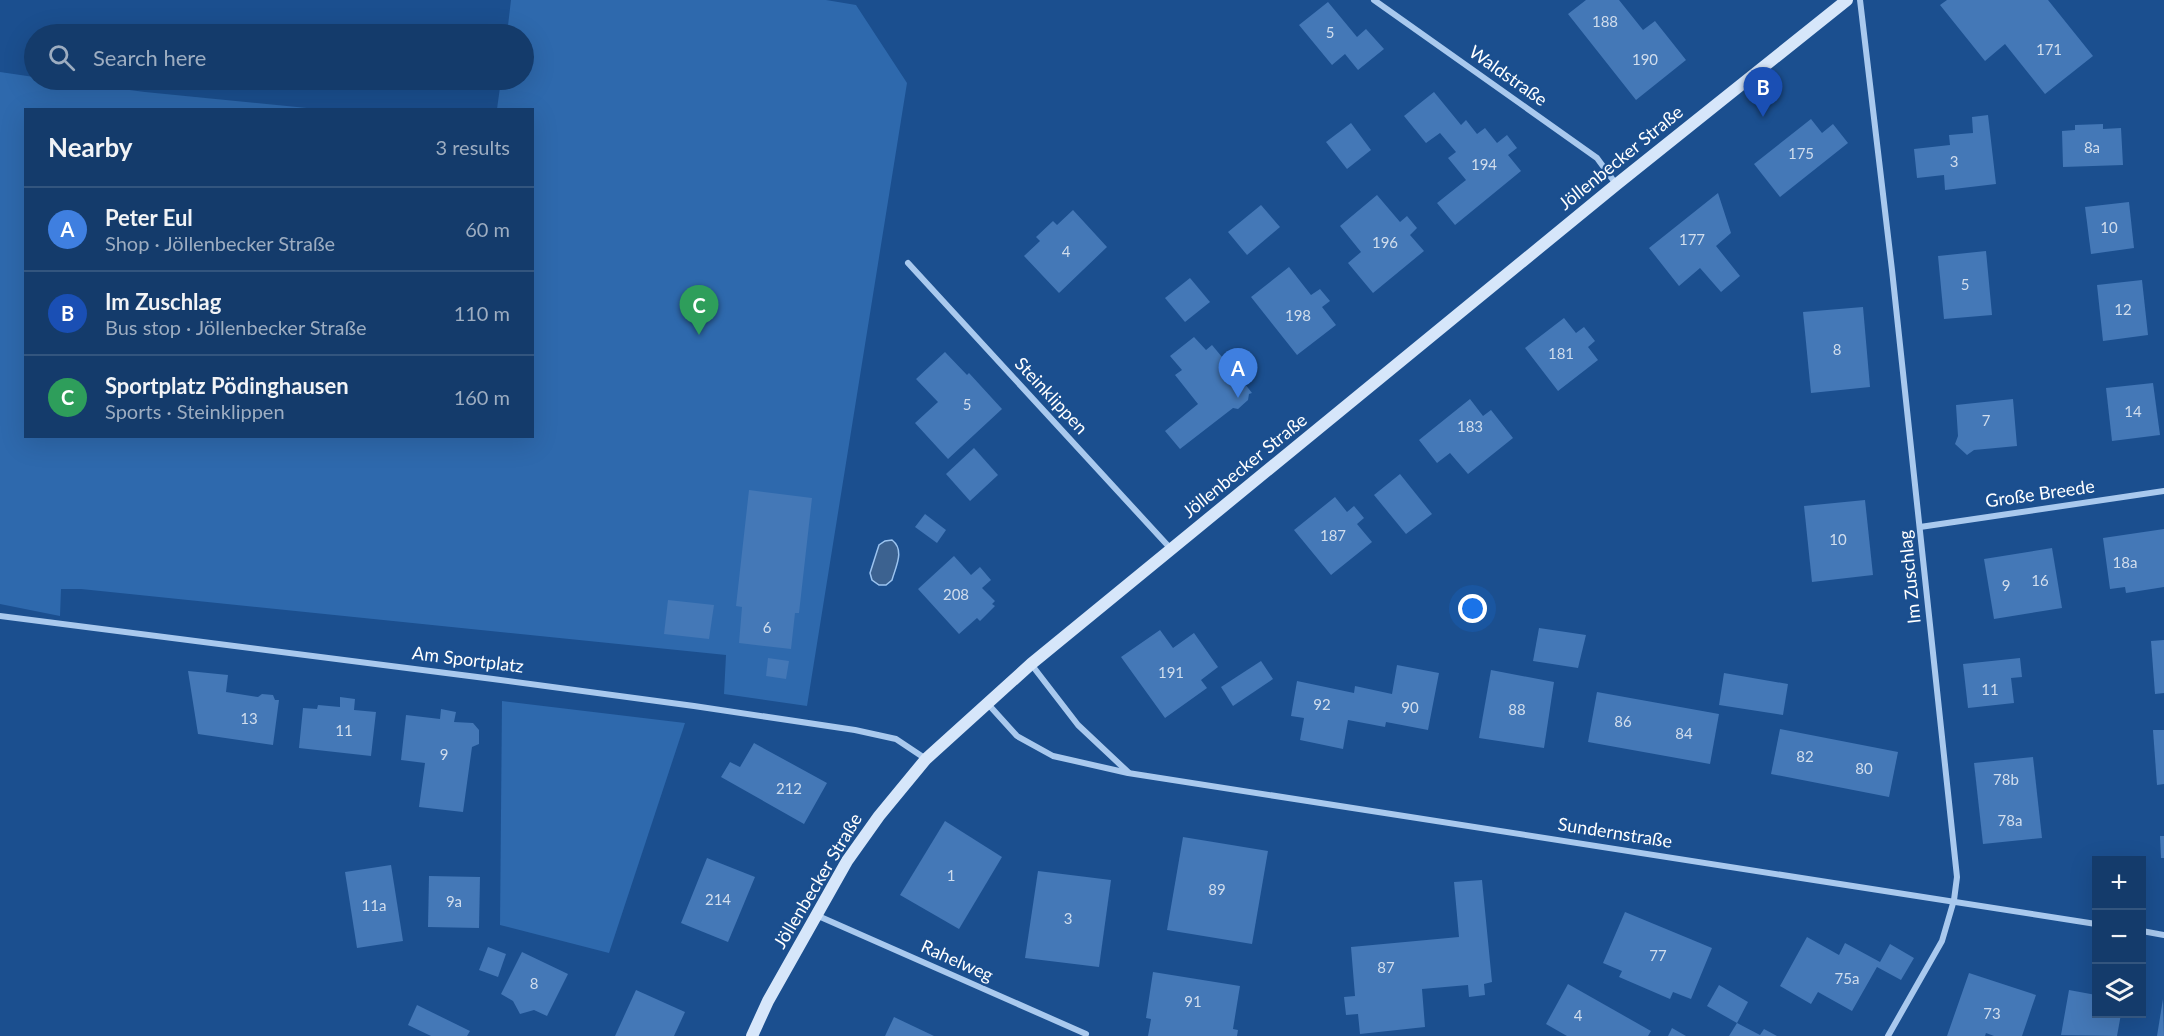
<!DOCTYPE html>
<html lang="en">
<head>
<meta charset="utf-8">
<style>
	:root { --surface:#143b6b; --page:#214673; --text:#f1f3f6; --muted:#9dadc1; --line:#33557e; --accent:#ffd166 }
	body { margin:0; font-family:Lato,sans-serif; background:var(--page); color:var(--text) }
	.controls { position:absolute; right:18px; bottom:18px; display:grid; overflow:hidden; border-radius:0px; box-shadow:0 6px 24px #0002 }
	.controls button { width:54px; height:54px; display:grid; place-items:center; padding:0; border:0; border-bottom:2px solid var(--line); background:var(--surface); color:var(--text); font:30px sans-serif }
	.you { position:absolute; left:1473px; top:609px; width:21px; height:21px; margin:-15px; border:4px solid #fff; border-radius:50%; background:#1a73e8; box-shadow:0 0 0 9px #1a73e833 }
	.badge { display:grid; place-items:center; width:39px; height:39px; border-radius:50%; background:var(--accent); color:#fff; font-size:20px; font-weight:700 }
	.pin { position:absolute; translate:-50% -50px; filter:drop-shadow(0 2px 3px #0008) }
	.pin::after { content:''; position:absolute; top:32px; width:21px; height:18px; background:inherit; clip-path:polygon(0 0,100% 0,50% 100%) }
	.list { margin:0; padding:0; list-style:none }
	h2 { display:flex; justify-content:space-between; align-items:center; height:78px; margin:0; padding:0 24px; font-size:26px }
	h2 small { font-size:20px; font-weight:400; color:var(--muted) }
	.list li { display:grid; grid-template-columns:39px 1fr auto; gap:18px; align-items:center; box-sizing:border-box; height:84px; padding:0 24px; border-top:2px solid var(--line) }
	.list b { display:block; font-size:22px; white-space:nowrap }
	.list p { margin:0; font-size:20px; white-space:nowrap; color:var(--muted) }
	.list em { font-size:20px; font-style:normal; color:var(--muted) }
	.icon { flex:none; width:33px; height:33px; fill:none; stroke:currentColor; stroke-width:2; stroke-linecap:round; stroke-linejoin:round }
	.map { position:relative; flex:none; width:2164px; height:1036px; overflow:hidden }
	.search { position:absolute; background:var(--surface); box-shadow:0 6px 24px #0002; left:24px; top:24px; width:510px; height:66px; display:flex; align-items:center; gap:15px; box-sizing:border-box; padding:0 21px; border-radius:33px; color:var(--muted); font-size:22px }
	.panel { position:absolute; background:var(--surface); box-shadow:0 6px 24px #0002; left:24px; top:108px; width:510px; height:330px; border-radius:0px }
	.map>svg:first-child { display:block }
	.green { fill:#2e69ad }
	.water { fill:#3c6290; stroke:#9cc4f0; stroke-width:1.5 }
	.building { fill:#4478b7 }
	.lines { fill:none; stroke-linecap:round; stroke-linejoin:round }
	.minor { stroke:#a9c9ee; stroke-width:6 }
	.secondary { stroke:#d6e6fa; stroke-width:12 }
	.labels { text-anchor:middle; stroke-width:4.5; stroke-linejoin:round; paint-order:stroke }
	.number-label { font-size:15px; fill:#d0dded }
	.street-label { font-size:18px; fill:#fff; stroke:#1b4f8f }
</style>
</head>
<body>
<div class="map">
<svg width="2164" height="1036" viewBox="0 0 2164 1036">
	<rect width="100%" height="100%" fill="#1b4f8f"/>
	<g class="green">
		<polygon points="511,0 826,0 856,5 907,83 807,706 724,694 726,655 81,589 61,589 60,616 0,604 0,72 34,77 34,80 53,80 145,92 317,109 26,110 26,436 532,436 532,110 497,109 501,80 524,80 524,34 507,34"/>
		<polygon points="502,701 685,723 609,953 500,925"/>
	</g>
	<path class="water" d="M892,540C905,550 896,566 892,580L886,585H879L872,580L870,573L879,545L885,541Z"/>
	<g class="building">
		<polygon points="1586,0 1619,0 1643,30 1655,21 1686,60 1636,100 1568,14"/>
		<polygon points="1947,0 2048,0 2093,56 2045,94 2005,44 1985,61 1940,5"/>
		<polygon points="1328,2 1357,37 1366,29 1384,49 1358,70 1345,54 1332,65 1299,25"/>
		<polygon points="1434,92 1461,125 1466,120 1477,134 1485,128 1497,143 1507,135 1517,148 1508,155 1521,171 1455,225 1437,203 1466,180 1448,158 1456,152 1440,133 1426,143 1404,116"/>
		<polygon points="1988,115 1996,184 1945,190 1944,175 1917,178 1914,149 1950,145 1949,135 1973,133 1972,117"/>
		<polygon points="1811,119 1822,133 1833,124 1848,143 1780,197 1754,164"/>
		<polygon points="1351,123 1371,150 1347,169 1326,142"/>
		<polygon points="2103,124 2103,129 2121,128 2123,165 2063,167 2062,131 2075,130 2075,125"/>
		<polygon points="1718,193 1731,233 1716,246 1740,276 1721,292 1700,268 1679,286 1649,248"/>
		<polygon points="1377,195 1400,222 1407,216 1417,228 1410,235 1424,251 1373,293 1348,263 1361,252 1340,226"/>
		<polygon points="2129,202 2134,248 2091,254 2085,207"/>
		<polygon points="1261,205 1280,227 1247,255 1228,232"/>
		<polygon points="1073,210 1107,247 1059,293 1024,256 1040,241 1036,237 1053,221 1057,225"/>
		<polygon points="1986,251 1992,315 1944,319 1938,256"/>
		<polygon points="1289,267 1311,295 1320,289 1330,301 1322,307 1336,325 1297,355 1251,297"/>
		<polygon points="1190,278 1210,302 1185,322 1165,298"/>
		<polygon points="2142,280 2148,335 2103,341 2097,285"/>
		<polygon points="1863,307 1870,387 1811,393 1803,312"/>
		<polygon points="1564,318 1576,333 1584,327 1595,341 1588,347 1598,360 1558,391 1525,348"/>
		<polygon points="1194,337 1206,350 1212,345 1227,363 1236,356 1246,369 1238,375 1252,393 1249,394 1248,400 1238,409 1233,408 1180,449 1165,431 1198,404 1175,375 1182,370 1170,356"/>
		<polygon points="945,352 967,375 969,373 1002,409 948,459 915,423 938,402 916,379"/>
		<polygon points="2153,383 2160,435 2112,441 2106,388"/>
		<polygon points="1470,399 1483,416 1491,410 1513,438 1468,474 1450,453 1437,463 1419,440"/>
		<polygon points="2013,399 2017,446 1974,450 1967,455 1955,444 1958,436 1956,405"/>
		<polygon points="974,448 998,475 970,501 946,474"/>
		<polygon points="1400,474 1432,514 1406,534 1374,495"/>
		<polygon points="749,490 812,498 799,613 795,613 791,649 739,643 742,607 736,606"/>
		<polygon points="1335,497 1347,512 1354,506 1364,518 1357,524 1372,542 1331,575 1294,530"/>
		<polygon points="1865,500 1873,575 1812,582 1804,506"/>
		<polygon points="925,514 946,530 937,543 915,527"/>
		<polygon points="2164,529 2164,587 2126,593 2125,587 2110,589 2103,538"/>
		<polygon points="2052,548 2062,608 1994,619 1984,559"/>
		<polygon points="954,556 971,575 980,567 991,580 982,588 995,601 992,604 995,606 980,621 977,618 959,634 918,589"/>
		<polygon points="668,600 714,605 709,639 664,634"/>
		<polygon points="1539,628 1586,635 1578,668 1533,661"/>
		<polygon points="1160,630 1173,648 1194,633 1218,667 1201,680 1207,688 1165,718 1121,657"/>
		<polygon points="2164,640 2164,693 2155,694 2151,641"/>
		<polygon points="768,658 789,661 786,679 766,676"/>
		<polygon points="2020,658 2022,677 2011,678 2014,703 1968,708 1963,664"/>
		<polygon points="1261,661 1273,679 1233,706 1221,687"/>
		<polygon points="1397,665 1439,673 1428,730 1386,722 1385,727 1348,720 1343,749 1300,740 1304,718 1291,716 1297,681 1354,693 1355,686 1392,694"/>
		<polygon points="1491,670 1554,682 1544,748 1479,738"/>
		<polygon points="188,671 228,675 226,692 258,697 262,694 273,695 275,700 279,700 273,745 198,734"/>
		<polygon points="1724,673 1788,684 1783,715 1719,705"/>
		<polygon points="1597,692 1719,714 1710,764 1588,742"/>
		<polygon points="340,697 355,699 354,710 376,712 371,756 299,748 303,708 317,709 318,705 340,707"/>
		<polygon points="441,709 456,712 454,722 473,723 479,730 479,744 472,747 463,812 419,807 425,763 401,760 406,715 440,719"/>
		<polygon points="1780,729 1898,752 1889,797 1771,774"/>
		<polygon points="2153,730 2164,730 2164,784 2157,785"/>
		<polygon points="754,743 827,783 804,824 721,777 730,762 740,767"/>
		<polygon points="2033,757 2042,838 1983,844 1974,763"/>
		<polygon points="945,821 1002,857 959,929 900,895"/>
		<polygon points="2160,836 2164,836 2164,858 2161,858"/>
		<polygon points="1183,837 1268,851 1252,944 1167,930"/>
		<polygon points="707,858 755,877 728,942 681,923"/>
		<polygon points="391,865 403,941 357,948 345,872"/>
		<polygon points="1038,871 1111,880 1099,967 1025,958"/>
		<polygon points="429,876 480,877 479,928 428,927"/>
		<polygon points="1482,880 1492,982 1484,984 1485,995 1469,997 1468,985 1422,989 1425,1027 1360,1034 1358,1014 1346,1015 1344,997 1355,996 1351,947 1459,937 1454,882"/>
		<polygon points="1625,912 1712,948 1691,999 1673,992 1670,999 1619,977 1622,971 1603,963"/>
		<polygon points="1807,937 1839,955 1845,943 1880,962 1890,944 1914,958 1901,980 1877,967 1852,1011 1818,992 1811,1004 1780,986"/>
		<polygon points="488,947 506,954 498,977 479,970"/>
		<polygon points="522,952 568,974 547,1016 534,1010 520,1014 513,1001 501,994"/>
		<polygon points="1153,972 1240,986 1233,1029 1238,1030 1237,1036 1148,1036 1151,1019 1146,1018"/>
		<polygon points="1969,973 2036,995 2022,1036 1994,1036 1986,1033 1985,1036 1947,1036"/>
		<polygon points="1568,984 1651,1031 1648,1036 1567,1036 1546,1024"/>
		<polygon points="1719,985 1748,1002 1737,1023 1707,1006"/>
		<polygon points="636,990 685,1012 674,1036 615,1036"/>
		<polygon points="2069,990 2096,995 2097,1014 2121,1014 2117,1036 2061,1035"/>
		<polygon points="2163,999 2164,1036 2157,1036"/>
		<polygon points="417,1005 470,1031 467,1036 431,1036 408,1025"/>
		<polygon points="894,1017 934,1036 885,1036"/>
		<polygon points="1737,1023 1760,1035 1764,1029 1777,1036 1729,1036"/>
		<polygon points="1672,1028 1686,1036 1668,1036"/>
	</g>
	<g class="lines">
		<g class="minor">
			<polyline points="1374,0 1597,158 1616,184"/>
			<polyline points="1860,0 1892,270 1957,877 1954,900 1942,941 1888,1036"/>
			<polyline points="908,263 1171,549"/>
			<polyline points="1920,527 2164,491"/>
			<polyline points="0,616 493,679 694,706 855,730 896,739 926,759"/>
			<polyline points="1031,664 1078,725 1128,772"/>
			<polyline points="988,704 1017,736 1053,756 1128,773 2096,924"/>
			<polyline points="816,915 1086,1034"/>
			<polyline points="2142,931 2164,935"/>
		</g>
		<polyline class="secondary" points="752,1036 768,1001 847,861 879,816 926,759 1031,664 1617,184 1847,0"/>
	</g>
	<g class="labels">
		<g class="number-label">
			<text x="1605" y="27">188</text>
			<text x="1330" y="38">5</text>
			<text x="2049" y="55">171</text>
			<text x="1645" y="65">190</text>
			<text x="2092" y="153">8a</text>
			<text x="1801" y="159">175</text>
			<text x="1954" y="167">3</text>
			<text x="1484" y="170">194</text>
			<text x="2109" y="233">10</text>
			<text x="1692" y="245">177</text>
			<text x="1385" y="248">196</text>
			<text x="1066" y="257">4</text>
			<text x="1965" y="290">5</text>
			<text x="2123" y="315">12</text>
			<text x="1298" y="321">198</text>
			<text x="1837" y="355">8</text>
			<text x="1561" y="359">181</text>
			<text x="967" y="410">5</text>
			<text x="2133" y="417">14</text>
			<text x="1986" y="426">7</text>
			<text x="1470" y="432">183</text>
			<text x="1333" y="541">187</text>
			<text x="1838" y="545">10</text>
			<text x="2125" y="568">18a</text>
			<text x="2040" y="586">16</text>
			<text x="2006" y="591">9</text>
			<text x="956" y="600">208</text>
			<text x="767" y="633">6</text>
			<text x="1171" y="678">191</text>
			<text x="1990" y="695">11</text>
			<text x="1322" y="710">92</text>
			<text x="1410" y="713">90</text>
			<text x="1517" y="715">88</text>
			<text x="249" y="724">13</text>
			<text x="1623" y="727">86</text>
			<text x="344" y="736">11</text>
			<text x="1684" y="739">84</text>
			<text x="444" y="760">9</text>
			<text x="1805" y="762">82</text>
			<text x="1864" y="774">80</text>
			<text x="2006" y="785">78b</text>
			<text x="789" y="794">212</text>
			<text x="2010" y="826">78a</text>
			<text x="951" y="881">1</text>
			<text x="1217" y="895">89</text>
			<text x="718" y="905">214</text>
			<text x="454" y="907">9a</text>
			<text x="374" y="911">11a</text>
			<text x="1068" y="924">3</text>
			<text x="1658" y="961">77</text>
			<text x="1386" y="973">87</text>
			<text x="1847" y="984">75a</text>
			<text x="534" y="989">8</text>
			<text x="1193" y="1007">91</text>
			<text x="1992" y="1019">73</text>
			<text x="1578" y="1021">4</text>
		</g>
		<g class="street-label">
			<text transform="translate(1508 76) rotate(35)" y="6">Waldstraße</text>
			<text transform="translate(1621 158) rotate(-39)" y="6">Jöllenbecker Straße</text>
			<text transform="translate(1051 396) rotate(47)" y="6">Steinklippen</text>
			<text transform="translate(1245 466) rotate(-39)" y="6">Jöllenbecker Straße</text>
			<text transform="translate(2040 494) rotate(-8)" y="6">Große Breede</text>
			<text transform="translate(1910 577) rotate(-96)" y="6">Im Zuschlag</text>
			<text transform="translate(468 660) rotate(7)" y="6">Am Sportplatz</text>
			<text transform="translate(1615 833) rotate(9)" y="6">Sundernstraße</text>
			<text transform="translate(818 881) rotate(-59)" y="6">Jöllenbecker Straße</text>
			<text transform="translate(957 961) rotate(24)" y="6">Rahelweg</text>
		</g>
	</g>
</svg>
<div class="controls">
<button>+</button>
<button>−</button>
<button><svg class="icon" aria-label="layers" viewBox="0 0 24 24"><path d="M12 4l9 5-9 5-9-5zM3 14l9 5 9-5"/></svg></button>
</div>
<div class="you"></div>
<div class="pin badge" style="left:1238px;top:398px;background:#3f7fe0">A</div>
<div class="pin badge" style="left:1763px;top:117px;background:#1a4fb4">B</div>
<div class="pin badge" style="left:699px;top:335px;background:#2e9e5b">C</div>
<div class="search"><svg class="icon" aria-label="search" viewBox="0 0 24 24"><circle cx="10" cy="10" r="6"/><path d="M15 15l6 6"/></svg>Search here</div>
<section class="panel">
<h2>Nearby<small>3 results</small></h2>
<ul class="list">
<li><span class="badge" style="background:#3f7fe0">A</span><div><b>Peter Eul</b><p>Shop · Jöllenbecker Straße</p></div><em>60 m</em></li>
<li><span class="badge" style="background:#1a4fb4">B</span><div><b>Im Zuschlag</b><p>Bus stop · Jöllenbecker Straße</p></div><em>110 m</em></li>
<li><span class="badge" style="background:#2e9e5b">C</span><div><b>Sportplatz Pödinghausen</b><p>Sports · Steinklippen</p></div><em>160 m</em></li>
</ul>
</section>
</div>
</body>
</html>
